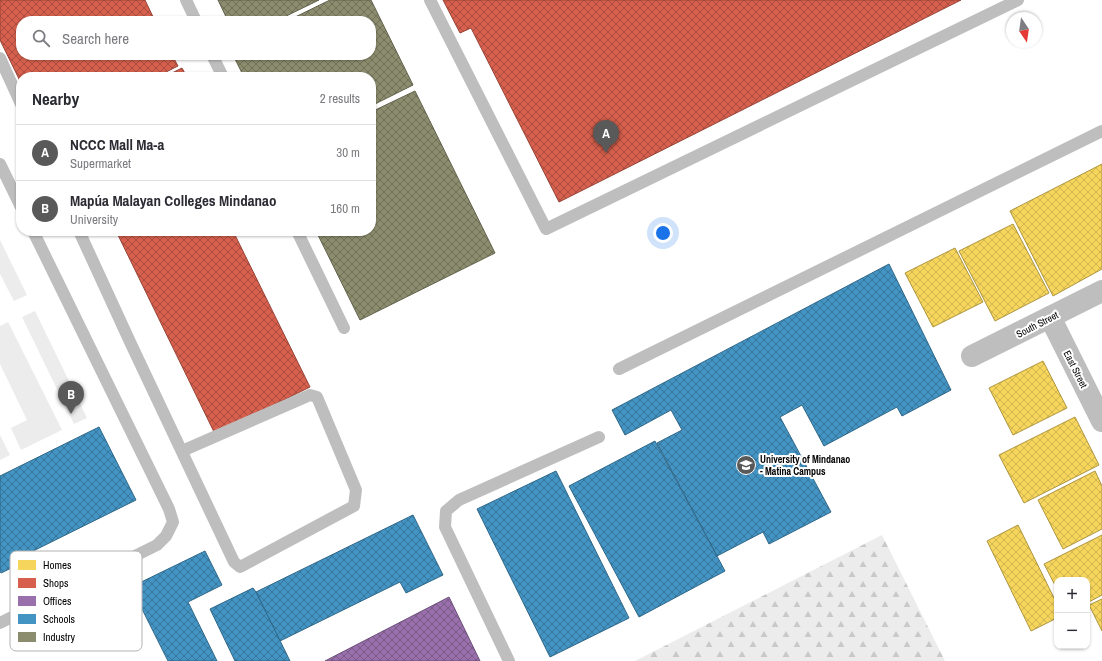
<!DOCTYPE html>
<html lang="en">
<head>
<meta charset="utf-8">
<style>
	:root { --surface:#fff; --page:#f7f7f7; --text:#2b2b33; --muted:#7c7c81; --line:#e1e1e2; --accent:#595959 }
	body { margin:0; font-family:"Archivo Narrow",sans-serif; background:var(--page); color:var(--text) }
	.controls { position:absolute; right:12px; bottom:12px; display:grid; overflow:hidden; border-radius:8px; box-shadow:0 1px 3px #0004 }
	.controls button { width:36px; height:36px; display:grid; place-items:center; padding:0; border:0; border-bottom:1px solid var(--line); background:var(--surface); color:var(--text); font:20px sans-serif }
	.compass { position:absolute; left:1006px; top:12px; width:36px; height:36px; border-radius:50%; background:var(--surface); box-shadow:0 1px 3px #0004; rotate:167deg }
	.you { position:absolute; left:663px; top:233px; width:14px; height:14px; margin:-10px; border:3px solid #fff; border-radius:50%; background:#1a73e8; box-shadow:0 0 0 6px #1a73e833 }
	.badge { display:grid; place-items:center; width:26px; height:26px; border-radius:50%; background:var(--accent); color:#fff; font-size:13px; font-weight:700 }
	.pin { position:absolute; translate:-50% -33px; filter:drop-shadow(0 1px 2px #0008) }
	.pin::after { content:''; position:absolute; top:21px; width:14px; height:12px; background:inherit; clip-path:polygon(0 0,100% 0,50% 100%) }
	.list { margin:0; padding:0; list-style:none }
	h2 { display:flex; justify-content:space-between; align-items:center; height:52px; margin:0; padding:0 16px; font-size:17px }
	h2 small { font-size:13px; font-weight:400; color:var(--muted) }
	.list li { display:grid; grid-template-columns:26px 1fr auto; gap:12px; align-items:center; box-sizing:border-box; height:56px; padding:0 16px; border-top:1px solid var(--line) }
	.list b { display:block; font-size:15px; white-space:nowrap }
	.list p { margin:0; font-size:13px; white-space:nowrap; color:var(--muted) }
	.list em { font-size:13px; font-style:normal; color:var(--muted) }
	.icon { flex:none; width:22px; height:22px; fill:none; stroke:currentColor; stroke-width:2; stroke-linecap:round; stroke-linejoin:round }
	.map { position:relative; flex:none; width:1102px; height:661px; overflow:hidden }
	.search { position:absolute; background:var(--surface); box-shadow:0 1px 3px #0004; left:16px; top:16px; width:360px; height:44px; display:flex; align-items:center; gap:10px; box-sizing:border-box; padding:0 14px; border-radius:16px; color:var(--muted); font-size:15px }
	.panel { position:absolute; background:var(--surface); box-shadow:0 1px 3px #0004; left:16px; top:72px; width:360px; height:164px; border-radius:16px }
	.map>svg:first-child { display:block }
	.grass { fill:#ececec }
	.forest { fill:url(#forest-firs) }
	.homes { fill:url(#homes-cross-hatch); stroke:#ac9540 }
	.shops { fill:url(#shops-cross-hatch); stroke:#964336 }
	.offices { fill:url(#offices-cross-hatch); stroke:#6b4e78 }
	.schools { fill:url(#schools-cross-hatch); stroke:#2f6788 }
	.industry { fill:url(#industry-cross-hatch); stroke:#62624d }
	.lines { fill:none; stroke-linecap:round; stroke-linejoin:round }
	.service { stroke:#bebebe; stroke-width:12 }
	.minor { stroke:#bebebe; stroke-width:22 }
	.labels { text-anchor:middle; stroke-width:4; stroke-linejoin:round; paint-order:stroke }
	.street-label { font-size:10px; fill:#000; stroke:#fff }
	.poi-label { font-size:10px; font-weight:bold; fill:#000; stroke:#fff; text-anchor:start }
	.key { fill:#fff; stroke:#b2b2b2; stroke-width:1 }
	.key-label { font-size:11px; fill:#000 }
</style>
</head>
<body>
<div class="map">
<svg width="1102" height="661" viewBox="0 0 1102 661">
	<defs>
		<pattern id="forest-firs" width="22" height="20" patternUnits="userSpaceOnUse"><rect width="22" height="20" fill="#ececec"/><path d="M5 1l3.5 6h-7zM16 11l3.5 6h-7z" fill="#c9c9c9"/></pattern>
		<pattern id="homes-cross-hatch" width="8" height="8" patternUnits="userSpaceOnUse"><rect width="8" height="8" fill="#f6d55c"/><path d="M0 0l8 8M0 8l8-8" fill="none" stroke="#d1b54e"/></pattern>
		<pattern id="shops-cross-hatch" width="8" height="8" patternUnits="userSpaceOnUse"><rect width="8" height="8" fill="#d6604d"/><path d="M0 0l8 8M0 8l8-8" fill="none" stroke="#ab4d3e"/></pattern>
		<pattern id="offices-cross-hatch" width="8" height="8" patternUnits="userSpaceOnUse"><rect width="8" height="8" fill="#9970ab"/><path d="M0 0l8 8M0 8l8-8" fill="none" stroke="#7a5a89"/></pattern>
		<pattern id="schools-cross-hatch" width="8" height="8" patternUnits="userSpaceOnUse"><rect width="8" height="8" fill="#4393c3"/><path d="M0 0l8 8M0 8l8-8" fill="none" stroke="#36769c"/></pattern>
		<pattern id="industry-cross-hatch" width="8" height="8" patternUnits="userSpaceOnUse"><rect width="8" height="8" fill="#8c8c6e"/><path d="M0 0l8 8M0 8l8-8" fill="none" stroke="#707058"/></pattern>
	</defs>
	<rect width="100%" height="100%" fill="#fff"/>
	<g class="grass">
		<polygon points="0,240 27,295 14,301 0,274"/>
		<polygon points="35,311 87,418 74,424 22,317"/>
		<polygon points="8,322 62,430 21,450 11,428 27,420 0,364 0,326"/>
		<polygon points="0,435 10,455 0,460"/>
	</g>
	<polygon class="forest" points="882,535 945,661 635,661"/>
	<g class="homes">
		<polygon points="1102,164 1102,269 1053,296 1010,211"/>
		<polygon points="1013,224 1049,293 995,321 959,251"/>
		<polygon points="955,248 983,302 933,327 905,273"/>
		<polygon points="1043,361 1067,408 1013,435 989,388"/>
		<polygon points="1075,417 1099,465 1024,503 999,455"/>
		<polygon points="1095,471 1102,486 1102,529 1063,549 1038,500"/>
		<polygon points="1018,525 1057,604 1057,618 1031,631 987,541"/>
		<polygon points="1102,535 1102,595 1087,603 1087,580 1057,580 1057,589 1044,564"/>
		<polygon points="1102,599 1102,631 1089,605"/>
	</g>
	<g class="shops">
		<polygon points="0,0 145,0 155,21 21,21 21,55 172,55 178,66 156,77 21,77 21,83 0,40"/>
		<polygon points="443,0 961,0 559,202 471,28 460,33"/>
		<polygon points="182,68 187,77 164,77"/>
		<polygon points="121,231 233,231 310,387 215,434 117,233"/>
	</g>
	<polygon class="offices" points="449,597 480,661 325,661"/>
	<g class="schools">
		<polygon points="889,264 951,390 902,416 897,407 824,446 802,405 780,417 831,512 769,544 763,532 717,556 657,443 682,430 671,410 625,435 612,410"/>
		<polygon points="99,427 136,500 23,556 26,561 1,573 0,571 0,476"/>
		<polygon points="655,441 725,571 639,617 569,486"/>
		<polygon points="556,471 629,618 550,657 477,509"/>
		<polygon points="413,515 443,575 406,593 400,582 280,641 256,592"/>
		<polygon points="205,551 222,585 188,602 217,661 168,661 131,587"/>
		<polygon points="253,588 256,592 290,661 235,661 210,609"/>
	</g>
	<g class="industry">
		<polygon points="218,0 319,0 276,21 228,21"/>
		<polygon points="330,0 371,0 413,85 371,106 371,77 244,77 233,55 371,55 371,21 287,21"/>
		<polygon points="415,91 495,253 360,320 316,231 371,231 371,112"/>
	</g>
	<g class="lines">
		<g class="service">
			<polyline points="186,0 196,21"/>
			<polyline points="430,0 546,229 1018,0"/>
			<polyline points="212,55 223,77"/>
			<polyline points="0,58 21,104"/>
			<polyline points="0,164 21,207"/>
			<polyline points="79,231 131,344 234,562 240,567 354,506 356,490 317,397 310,395 182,451"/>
			<polyline points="297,231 344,328"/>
			<polyline points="619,369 1102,131"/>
			<polyline points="0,623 157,545 166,536 173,522 169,509 33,231"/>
			<polyline points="509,661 445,527 446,511 459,500 599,437"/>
		</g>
		<g class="minor">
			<polyline points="1050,317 1102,421"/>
			<polyline points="972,356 1102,291"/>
		</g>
	</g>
	<defs>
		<symbol id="university-disc" viewBox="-11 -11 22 22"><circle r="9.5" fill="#595959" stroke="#fff"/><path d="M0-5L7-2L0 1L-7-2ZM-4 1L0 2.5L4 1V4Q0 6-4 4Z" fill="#fff"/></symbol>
	</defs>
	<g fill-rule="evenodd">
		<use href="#university-disc" x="735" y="454" width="22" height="22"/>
	</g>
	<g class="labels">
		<g class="street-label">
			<text transform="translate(1037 324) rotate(-27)" y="4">South Street</text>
			<text transform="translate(1076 369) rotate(63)" y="4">East Street</text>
		</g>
		<g class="poi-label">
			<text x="760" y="463">University of Mindanao<tspan x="760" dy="12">- Matina Campus</tspan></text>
		</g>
	</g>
	<rect x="10" y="551" width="132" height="100" rx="6" class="key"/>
	<rect x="18" y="560" width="18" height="10" fill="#f6d55c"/>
	<rect x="18" y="578" width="18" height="10" fill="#d6604d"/>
	<rect x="18" y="596" width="18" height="10" fill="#9970ab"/>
	<rect x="18" y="614" width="18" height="10" fill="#4393c3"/>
	<rect x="18" y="632" width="18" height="10" fill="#8c8c6e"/>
	<g class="key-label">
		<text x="43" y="569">Homes</text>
		<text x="43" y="587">Shops</text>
		<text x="43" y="605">Offices</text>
		<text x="43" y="623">Schools</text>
		<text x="43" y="641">Industry</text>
	</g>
</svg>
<div class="controls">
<button>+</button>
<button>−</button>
</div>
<svg class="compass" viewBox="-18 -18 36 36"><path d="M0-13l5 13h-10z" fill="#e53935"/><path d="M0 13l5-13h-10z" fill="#7c7c81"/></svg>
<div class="you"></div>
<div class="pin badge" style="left:606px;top:153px">A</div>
<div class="pin badge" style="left:71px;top:414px">B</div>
<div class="search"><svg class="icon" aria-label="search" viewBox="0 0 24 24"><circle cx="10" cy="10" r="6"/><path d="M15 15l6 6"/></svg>Search here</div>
<section class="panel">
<h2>Nearby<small>2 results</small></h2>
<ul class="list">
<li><span class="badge">A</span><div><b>NCCC Mall Ma-a</b><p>Supermarket</p></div><em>30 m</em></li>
<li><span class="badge">B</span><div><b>Mapúa Malayan Colleges Mindanao</b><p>University</p></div><em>160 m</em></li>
</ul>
</section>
</div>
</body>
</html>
